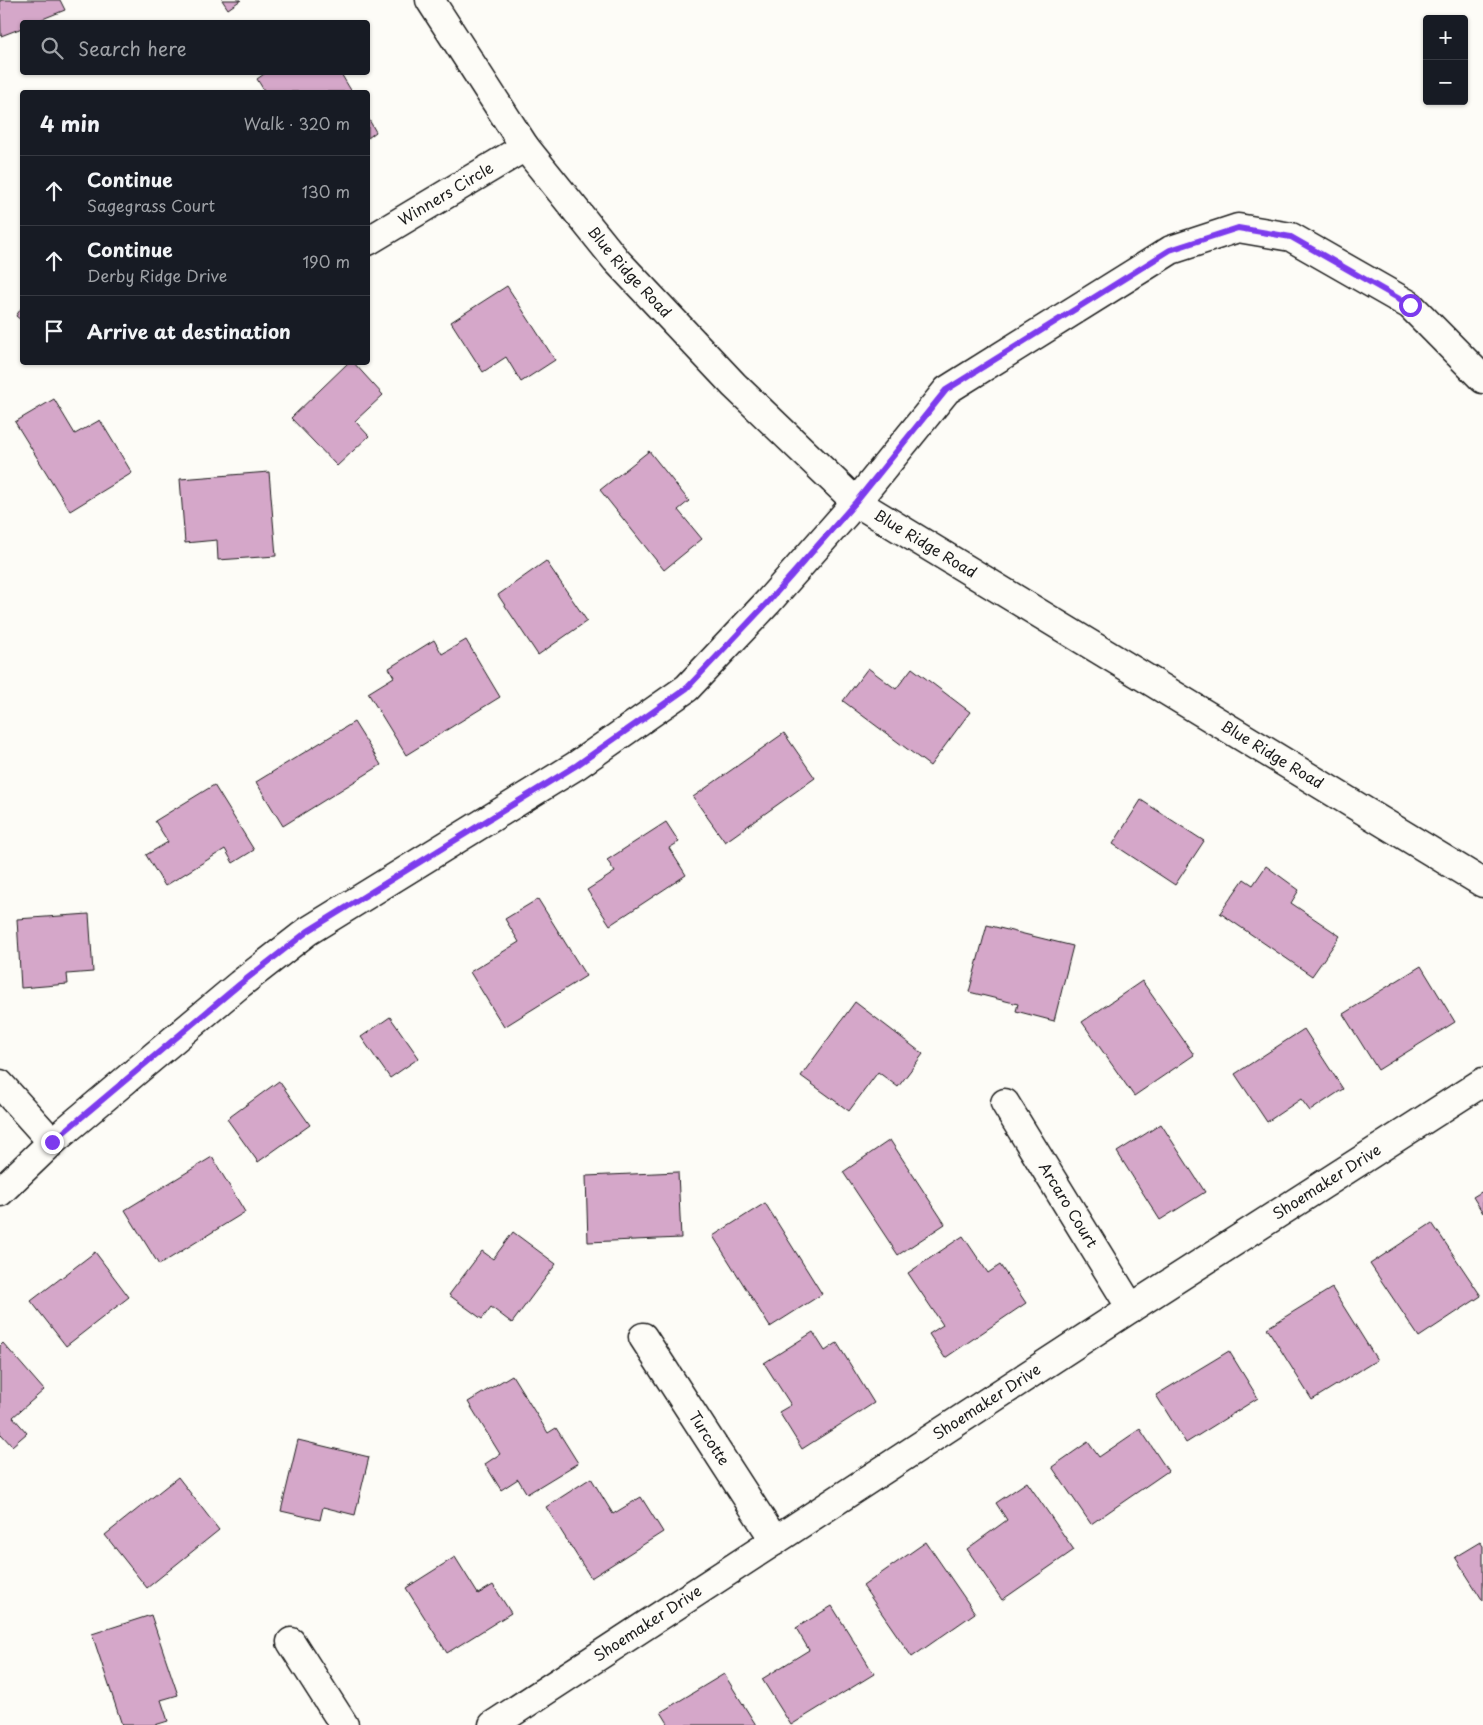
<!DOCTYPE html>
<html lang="en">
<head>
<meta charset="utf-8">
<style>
	:root { --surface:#171b24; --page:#20242c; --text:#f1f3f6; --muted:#9ea1a6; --line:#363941 }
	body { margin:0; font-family:"Playpen Sans",sans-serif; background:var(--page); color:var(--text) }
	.controls { position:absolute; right:15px; top:15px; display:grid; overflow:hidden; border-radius:5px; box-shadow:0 1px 4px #0004 }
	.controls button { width:45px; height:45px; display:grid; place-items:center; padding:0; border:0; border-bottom:1px solid var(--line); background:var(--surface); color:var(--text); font:25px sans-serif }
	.stop { position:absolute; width:15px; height:15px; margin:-11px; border:4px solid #7c3aed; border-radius:50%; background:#fff }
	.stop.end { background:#7c3aed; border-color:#fff; box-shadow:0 1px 5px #0008 }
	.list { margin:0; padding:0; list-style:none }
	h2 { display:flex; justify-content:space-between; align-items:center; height:65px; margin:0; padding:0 20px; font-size:21px }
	h2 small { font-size:16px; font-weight:400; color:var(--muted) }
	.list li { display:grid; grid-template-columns:32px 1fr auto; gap:15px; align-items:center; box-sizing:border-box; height:70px; padding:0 20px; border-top:1px solid var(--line) }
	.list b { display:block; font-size:19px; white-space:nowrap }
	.list p { margin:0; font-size:16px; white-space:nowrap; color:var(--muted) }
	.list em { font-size:16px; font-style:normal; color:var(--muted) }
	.icon { flex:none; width:28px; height:28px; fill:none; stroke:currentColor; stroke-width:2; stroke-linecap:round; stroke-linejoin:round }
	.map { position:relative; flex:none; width:1483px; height:1725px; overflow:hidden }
	.search { position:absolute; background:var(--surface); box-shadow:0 1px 4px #0004; left:20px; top:20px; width:350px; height:55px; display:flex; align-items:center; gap:12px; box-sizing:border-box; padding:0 18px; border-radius:5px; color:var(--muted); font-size:19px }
	.panel { position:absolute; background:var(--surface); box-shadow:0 1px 4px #0004; left:20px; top:90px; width:350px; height:275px; border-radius:5px }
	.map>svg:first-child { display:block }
	.building { fill:#d5a7c9; stroke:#1c1c1c }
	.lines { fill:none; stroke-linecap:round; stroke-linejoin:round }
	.street-casing { stroke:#1c1c1c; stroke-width:31 }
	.secondary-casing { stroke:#1c1c1c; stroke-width:31 }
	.street { stroke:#fdfcf7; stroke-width:28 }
	.secondary { stroke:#fdfcf7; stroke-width:28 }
	.route { stroke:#7c3aed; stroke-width:6 }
	.labels { text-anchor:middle; stroke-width:4; stroke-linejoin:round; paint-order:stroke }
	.street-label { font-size:15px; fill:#1c1c1c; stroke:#fdfcf7 }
</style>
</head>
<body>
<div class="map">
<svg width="1483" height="1725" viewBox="0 0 1483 1725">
	<rect width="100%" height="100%" fill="#fdfcf7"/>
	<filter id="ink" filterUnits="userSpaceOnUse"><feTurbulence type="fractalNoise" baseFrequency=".02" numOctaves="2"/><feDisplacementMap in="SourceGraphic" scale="10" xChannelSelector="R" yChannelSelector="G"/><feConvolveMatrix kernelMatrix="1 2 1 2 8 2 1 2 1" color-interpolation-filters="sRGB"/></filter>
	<g filter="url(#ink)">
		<g class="building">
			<polygon points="0,0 60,0 65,10 35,22 22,22 22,28 1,36"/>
			<polygon points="222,0 241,0 228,9"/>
			<polygon points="267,72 340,72 352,92 265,92 257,79"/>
			<polygon points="368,118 376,132 368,138"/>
			<polygon points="507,286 555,360 521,382 506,357 483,372 451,322"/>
			<polygon points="22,307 22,321 16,316"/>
			<polygon points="349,362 353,362 383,395 355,421 369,436 337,466 291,418"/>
			<polygon points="54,399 75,434 100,420 132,473 70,511 15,422"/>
			<polygon points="649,451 689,501 678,510 702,539 664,570 600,490"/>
			<polygon points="269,472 276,556 218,560 217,540 185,543 180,479"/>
			<polygon points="546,561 587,621 538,655 498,595"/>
			<polygon points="434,640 442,654 466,640 500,697 406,755 368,693 394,677 389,668"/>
			<polygon points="868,668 896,689 912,668 970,712 930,766 843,701"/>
			<polygon points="354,722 381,765 283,826 256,782"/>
			<polygon points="784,733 815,778 725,842 693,797"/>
			<polygon points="214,785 254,850 233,863 225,849 165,886 146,855 168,842 155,821"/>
			<polygon points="1141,800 1204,841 1175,885 1113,844"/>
			<polygon points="666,822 679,842 669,848 686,875 610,925 587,890 615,872 607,860"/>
			<polygon points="1266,866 1299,890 1291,903 1340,936 1312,976 1220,913 1244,879 1253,885"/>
			<polygon points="538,899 586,976 504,1027 470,972 519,942 505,919"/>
			<polygon points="89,914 93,972 67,974 68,984 21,988 17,919"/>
			<polygon points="987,925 1073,946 1054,1021 1016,1011 1018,1004 969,992"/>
			<polygon points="1421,966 1455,1022 1378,1070 1343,1014"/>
			<polygon points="1142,981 1194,1055 1134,1096 1082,1022"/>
			<polygon points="855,1002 923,1054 898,1087 878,1072 849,1111 801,1076"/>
			<polygon points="390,1017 419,1058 390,1078 361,1037"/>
			<polygon points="1304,1029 1343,1089 1310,1111 1301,1099 1267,1122 1235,1074"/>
			<polygon points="279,1081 310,1125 258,1162 227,1119"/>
			<polygon points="1161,1124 1205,1192 1160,1220 1117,1152"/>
			<polygon points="890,1140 945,1224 898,1255 843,1172"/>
			<polygon points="212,1157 245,1212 159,1265 125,1210"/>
			<polygon points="678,1172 681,1238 588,1242 586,1176"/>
			<polygon points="1483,1191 1483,1213 1473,1197"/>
			<polygon points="765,1203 822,1294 770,1327 713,1236"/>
			<polygon points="1432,1223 1481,1296 1419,1337 1370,1264"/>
			<polygon points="513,1232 556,1264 512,1323 491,1307 482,1319 449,1295 482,1251 493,1259"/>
			<polygon points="963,1236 988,1273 1000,1265 1026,1303 945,1358 929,1334 943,1325 908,1273"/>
			<polygon points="95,1252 129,1297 66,1346 31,1301"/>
			<polygon points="1332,1288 1377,1360 1312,1400 1267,1328"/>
			<polygon points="813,1332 825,1351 837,1343 874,1403 802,1449 779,1412 791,1405 764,1363"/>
			<polygon points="3,1343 44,1390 13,1417 27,1433 12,1446 1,1434 0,1436 0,1346"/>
			<polygon points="1229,1351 1258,1398 1186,1443 1156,1395"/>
			<polygon points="512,1375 548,1433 556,1428 578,1463 527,1494 518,1479 501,1490 485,1464 500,1454 468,1402"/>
			<polygon points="1140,1429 1168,1471 1091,1524 1052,1467 1088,1442 1099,1457"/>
			<polygon points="298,1440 369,1457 355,1515 323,1507 320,1520 281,1511"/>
			<polygon points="178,1477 219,1530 147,1588 105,1535"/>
			<polygon points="591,1478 613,1514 641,1497 663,1532 591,1578 546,1507"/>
			<polygon points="1027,1482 1074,1550 1002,1600 967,1549 1007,1520 996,1503"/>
			<polygon points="926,1542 975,1613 912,1657 863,1586"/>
			<polygon points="1480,1542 1483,1546 1483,1601 1455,1557"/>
			<polygon points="455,1557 478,1594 493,1585 511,1613 447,1653 406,1588"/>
			<polygon points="832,1606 874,1674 791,1725 762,1679 809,1650 796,1628"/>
			<polygon points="151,1615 178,1695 161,1700 168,1721 155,1725 122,1725 92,1634"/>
			<polygon points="724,1674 756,1725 669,1725 661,1712"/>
		</g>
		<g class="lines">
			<defs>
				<g id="street">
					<path id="s1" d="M368,241L525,147"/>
					<polyline points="0,1084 52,1142"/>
					<path id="s2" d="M1005,1103L1131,1308"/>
					<polyline points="0,1192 52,1142 240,984 308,931 577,765 687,688 768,602 856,502 947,390 1171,250 1238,228 1291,237 1410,305 1483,379"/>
					<path id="s3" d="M643,1337L775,1541"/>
					<polyline points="291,1642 344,1725"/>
					<path id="s4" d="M493,1725L1131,1308L1483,1082"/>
				</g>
				<g id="secondary">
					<path id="s5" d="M430,0L525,147L616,260L734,385L856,502L1483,883"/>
				</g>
			</defs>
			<use href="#street" class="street-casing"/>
			<use href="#secondary" class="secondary-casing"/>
			<use href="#street" class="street"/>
			<use href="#secondary" class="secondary"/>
		</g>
	</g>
	<g class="lines" filter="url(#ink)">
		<polyline class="route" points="52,1142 240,984 308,931 577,765 687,688 768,602 856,502 946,390 1170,250 1238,228 1291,237 1410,305"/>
	</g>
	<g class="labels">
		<g class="street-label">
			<text dy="5" stroke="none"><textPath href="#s1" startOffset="91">Winners Circle</textPath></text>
			<text dy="5" stroke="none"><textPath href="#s5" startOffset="338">Blue Ridge Road</textPath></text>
			<text dy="5" stroke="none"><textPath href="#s5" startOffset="742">Blue Ridge Road</textPath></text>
			<text dy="5" stroke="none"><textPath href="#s5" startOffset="1148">Blue Ridge Road</textPath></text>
			<text dy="5" stroke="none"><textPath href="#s4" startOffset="995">Shoemaker Drive</textPath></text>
			<text dy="5" stroke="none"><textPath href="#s2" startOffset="120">Arcaro Court</textPath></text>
			<text dy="5" stroke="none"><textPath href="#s4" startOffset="590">Shoemaker Drive</textPath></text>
			<text dy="5" stroke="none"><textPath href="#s3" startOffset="121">Turcotte</textPath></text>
			<text dy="5" stroke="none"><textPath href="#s4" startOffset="185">Shoemaker Drive</textPath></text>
		</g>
	</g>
</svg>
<div class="controls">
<button>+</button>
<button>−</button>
</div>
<div class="stop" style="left:1410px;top:305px"></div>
<div class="stop end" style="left:52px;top:1142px"></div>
<div class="search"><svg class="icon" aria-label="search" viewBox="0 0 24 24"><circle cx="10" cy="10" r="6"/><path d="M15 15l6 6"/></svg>Search here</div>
<section class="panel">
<h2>4 min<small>Walk · 320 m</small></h2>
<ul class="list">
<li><svg class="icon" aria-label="ahead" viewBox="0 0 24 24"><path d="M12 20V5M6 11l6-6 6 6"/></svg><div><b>Continue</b><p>Sagegrass Court</p></div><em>130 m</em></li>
<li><svg class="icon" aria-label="ahead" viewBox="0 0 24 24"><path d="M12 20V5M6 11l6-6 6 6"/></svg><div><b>Continue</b><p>Derby Ridge Drive</p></div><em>190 m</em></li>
<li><svg class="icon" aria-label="arrive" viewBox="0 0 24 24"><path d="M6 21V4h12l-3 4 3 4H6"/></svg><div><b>Arrive at destination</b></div></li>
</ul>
</section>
</div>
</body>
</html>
